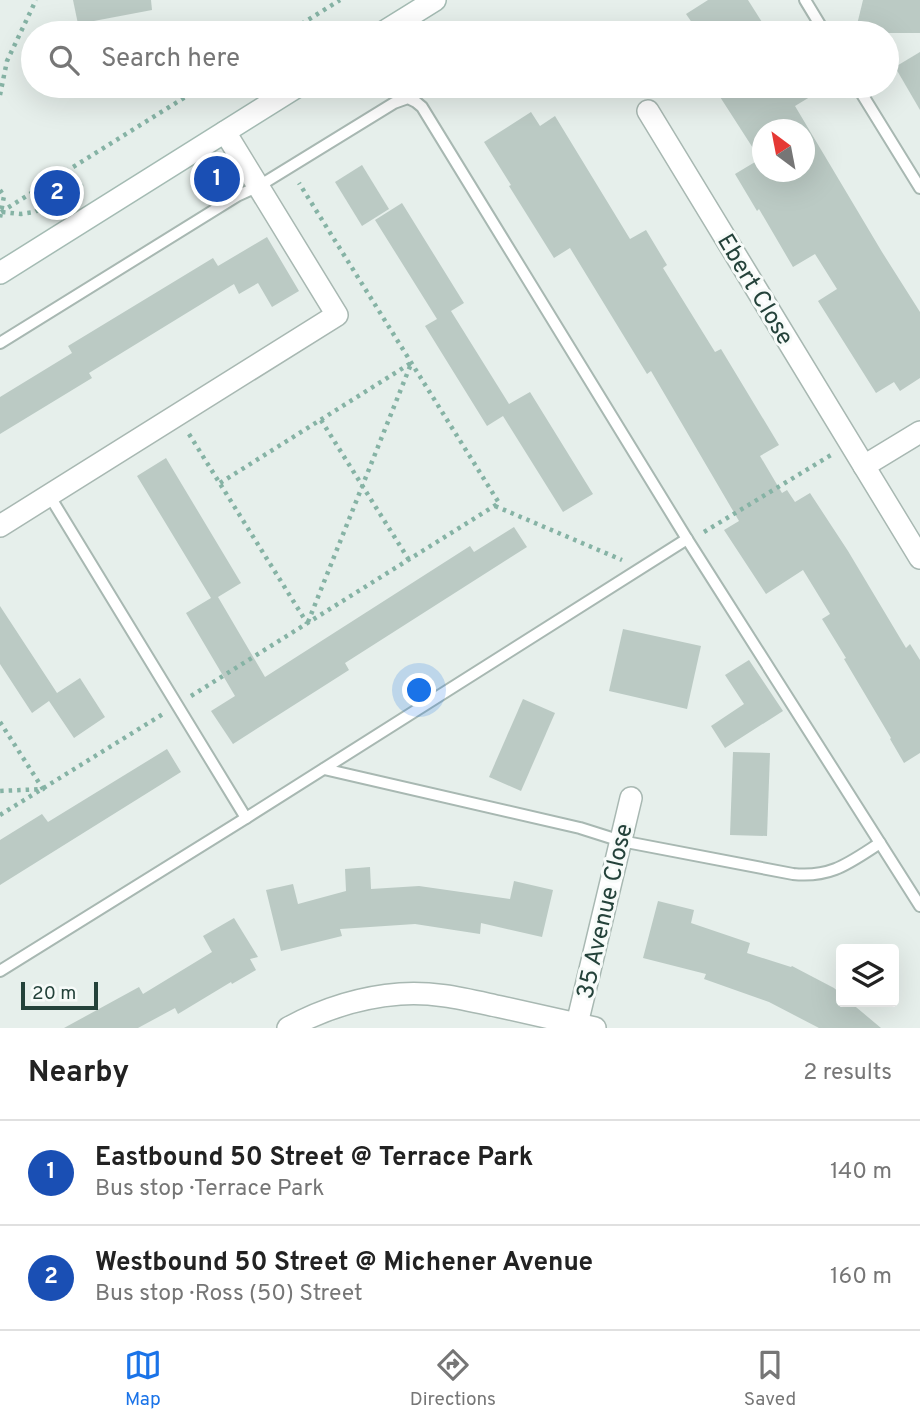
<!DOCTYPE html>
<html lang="en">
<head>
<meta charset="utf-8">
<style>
	:root { --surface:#fff; --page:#f6f6f6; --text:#222; --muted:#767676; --line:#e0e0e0; --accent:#1a73e8 }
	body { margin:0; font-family:Overpass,sans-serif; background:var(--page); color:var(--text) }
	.controls { position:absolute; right:21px; bottom:21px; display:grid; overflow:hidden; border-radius:7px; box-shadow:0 7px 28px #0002 }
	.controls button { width:63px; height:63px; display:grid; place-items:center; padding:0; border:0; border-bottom:2px solid var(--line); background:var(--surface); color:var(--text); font:35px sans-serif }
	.compass { position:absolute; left:752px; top:119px; width:63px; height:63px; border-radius:50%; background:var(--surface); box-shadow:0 7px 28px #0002; rotate:328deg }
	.scale { position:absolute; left:21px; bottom:18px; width:77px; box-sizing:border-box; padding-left:7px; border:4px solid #24423a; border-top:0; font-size:19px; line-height:24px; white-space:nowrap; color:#24423a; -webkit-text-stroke:5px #f7fbf9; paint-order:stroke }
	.you { position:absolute; left:420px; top:691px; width:24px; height:24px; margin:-18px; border:5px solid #fff; border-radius:50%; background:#1a73e8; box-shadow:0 0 0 10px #1a73e833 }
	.badge { display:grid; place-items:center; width:46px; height:46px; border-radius:50%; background:var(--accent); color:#fff; font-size:23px; font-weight:700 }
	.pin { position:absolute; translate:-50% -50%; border:4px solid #fff; box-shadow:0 2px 7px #0006 }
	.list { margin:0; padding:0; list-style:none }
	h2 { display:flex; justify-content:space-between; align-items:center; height:91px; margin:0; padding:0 28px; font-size:30px }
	h2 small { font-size:23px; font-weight:400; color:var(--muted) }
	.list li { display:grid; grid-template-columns:46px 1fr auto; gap:21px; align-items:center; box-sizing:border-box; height:105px; padding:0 28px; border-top:2px solid var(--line) }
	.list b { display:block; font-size:26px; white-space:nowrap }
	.list p { margin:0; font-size:23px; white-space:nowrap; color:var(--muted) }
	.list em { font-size:23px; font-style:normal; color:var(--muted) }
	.icon { flex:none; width:38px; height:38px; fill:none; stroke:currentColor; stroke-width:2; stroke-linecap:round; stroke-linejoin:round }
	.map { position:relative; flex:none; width:920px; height:1028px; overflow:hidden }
	.search { position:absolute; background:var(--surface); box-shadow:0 7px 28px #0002; left:21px; right:21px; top:21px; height:77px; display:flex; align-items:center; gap:18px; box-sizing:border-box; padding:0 24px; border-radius:38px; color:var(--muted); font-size:26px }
	.sheet { height:301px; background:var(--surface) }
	nav { display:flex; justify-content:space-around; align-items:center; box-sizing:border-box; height:98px; border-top:2px solid var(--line); background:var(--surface); font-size:19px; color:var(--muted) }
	nav a { display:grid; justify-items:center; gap:4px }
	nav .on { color:var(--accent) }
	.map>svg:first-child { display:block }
	.building { fill:#bbcac4; fill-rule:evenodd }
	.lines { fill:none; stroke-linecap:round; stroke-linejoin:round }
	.service-casing { stroke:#a8b8b2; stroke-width:14 }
	.minor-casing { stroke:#a8b8b2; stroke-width:24 }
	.secondary-casing { stroke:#a4bbb3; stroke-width:24 }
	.path { stroke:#86b3a5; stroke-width:4.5; stroke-dasharray:3.5 5; stroke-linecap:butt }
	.service { stroke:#fff; stroke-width:10 }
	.minor { stroke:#fff; stroke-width:21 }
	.secondary { stroke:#fff; stroke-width:21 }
	.labels { text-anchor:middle; stroke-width:6; stroke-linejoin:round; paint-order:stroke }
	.street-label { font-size:24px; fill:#24423a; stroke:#f7fbf9 }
</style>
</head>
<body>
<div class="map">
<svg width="920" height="1028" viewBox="0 0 920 1028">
	<rect width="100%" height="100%" fill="#e6efeb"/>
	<g class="building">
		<polygon points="73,0 151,0 152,10 78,24"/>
		<polygon points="708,0 748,0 769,33 699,33 686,14"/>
		<polygon points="863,0 920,0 920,33 855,33"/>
		<polygon points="920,52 920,110 895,67"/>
		<path d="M713,86H828L795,106L882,252L920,312V378L900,391L894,382L876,393L818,301L837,289L815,254L793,267L759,209L757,211L735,174L760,159ZM762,130H804V172H762Z"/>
		<polygon points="531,112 540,126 555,116 630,239 646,230 667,265 663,268 715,352 721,349 779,445 760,456 782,493 787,490 795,502 810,493 848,551 906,648 910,644 920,660 920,753 904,763 890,739 891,738 844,659 846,658 822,619 830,614 803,570 766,594 724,530 739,521 651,371 647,374 570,248 554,258 509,186 511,185 484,142"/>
		<polygon points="362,165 389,209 362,226 335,182"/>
		<polygon points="402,203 464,303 451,311 509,404 530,392 593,494 563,512 503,416 487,426 425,326 437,319 375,220"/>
		<polygon points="267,237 299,291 272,307 258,283 239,294 234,284 89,373 92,378 0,434 0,397 72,353 68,346 213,258 218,266"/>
		<polygon points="166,458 241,583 218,597 265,677 470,546 474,552 514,527 527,547 345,663 349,670 233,744 211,711 235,696 186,613 211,598 137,476"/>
		<polygon points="0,606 57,693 80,678 105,717 74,738 49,701 32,713 0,664"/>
		<polygon points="623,629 701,646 687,709 609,691"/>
		<polygon points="749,660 783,711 725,748 711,726 744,704 725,675"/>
		<polygon points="523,699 555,713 521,791 489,777"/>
		<polygon points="167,749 181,772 0,885 0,840 42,814 48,822"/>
		<polygon points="733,752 770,753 767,836 730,835"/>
		<polygon points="370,867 371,889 419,886 510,899 514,881 553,890 542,937 481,923 480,934 415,924 340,929 342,936 281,951 266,890 293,884 298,904 346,891 345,869"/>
		<polygon points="658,901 694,910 691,923 750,943 747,953 791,967 792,966 834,988 841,994 841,1002 850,1002 881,1028 819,1028 769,1002 704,979 706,974 643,958"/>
		<polygon points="234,918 258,957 250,959 256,970 232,984 231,982 178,1014 175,1008 138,1028 64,1028 139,987 143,994 212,952 203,936"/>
	</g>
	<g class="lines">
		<defs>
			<g id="service">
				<polyline points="805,0 825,33"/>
				<polyline points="857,86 920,188"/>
				<polyline points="0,343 237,196 259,186 394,103 408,98 416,102 422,107 687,539 920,906"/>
				<polyline points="49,495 246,818 687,539"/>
				<path d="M324,769L580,828L621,841L793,874C831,878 849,863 880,843"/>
				<polyline points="0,971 246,818"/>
			</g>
			<g id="minor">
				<polyline points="648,111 920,558"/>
				<polyline points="864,466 920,432"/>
				<polyline points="0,526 337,315 225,132"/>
				<polyline points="577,1024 631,798"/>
				<path d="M288,1028C323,1009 360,997 400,994C434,991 468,1000 501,1007C532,1014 564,1021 595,1028"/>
			</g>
			<g id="secondary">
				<polyline points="382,33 435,0"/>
				<polyline points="0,273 298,86"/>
			</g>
		</defs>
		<use href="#service" class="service-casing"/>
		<use href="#minor" class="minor-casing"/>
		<use href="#secondary" class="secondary-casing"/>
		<g class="path">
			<polyline points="287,33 340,0"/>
			<polyline points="0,95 7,61 36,0"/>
			<polyline points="0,190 4,196 0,218"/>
			<polyline points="1,212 203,86"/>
			<polyline points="2,212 21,214 35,212 83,183"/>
			<polyline points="321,420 409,560"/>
			<polyline points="189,434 307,623"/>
			<polyline points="220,483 411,363"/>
			<polyline points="495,506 622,560"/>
			<polyline points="704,532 831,455"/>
			<polyline points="308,622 411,364"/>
			<polyline points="191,696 499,503 299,183"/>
			<polyline points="0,722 43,789 0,791"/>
			<polyline points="0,815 163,714"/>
		</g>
		<use href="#service" class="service"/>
		<use href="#minor" class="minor"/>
		<use href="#secondary" class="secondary"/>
	</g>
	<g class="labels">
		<g class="street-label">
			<text transform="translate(756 289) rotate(59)" y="8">Ebert Close</text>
			<text transform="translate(604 911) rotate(-77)" y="8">35 Avenue Close</text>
		</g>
	</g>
</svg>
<div class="controls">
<button><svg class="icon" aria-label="layers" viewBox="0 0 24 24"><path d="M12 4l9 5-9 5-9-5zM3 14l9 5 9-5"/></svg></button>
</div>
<svg class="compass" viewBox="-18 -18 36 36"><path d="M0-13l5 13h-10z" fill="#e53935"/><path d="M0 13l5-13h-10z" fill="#767676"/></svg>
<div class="scale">20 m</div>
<div class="you"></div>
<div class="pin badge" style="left:217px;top:179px;background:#1a4fb4">1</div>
<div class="pin badge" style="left:57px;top:193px;background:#1a4fb4">2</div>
<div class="search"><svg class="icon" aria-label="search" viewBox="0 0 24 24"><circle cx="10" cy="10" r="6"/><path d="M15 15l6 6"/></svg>Search here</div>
</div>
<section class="sheet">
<h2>Nearby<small>2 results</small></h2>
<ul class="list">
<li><span class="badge" style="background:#1a4fb4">1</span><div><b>Eastbound 50 Street @ Terrace Park</b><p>Bus stop · Terrace Park</p></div><em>140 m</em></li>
<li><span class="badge" style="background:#1a4fb4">2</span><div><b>Westbound 50 Street @ Michener Avenue</b><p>Bus stop · Ross (50) Street</p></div><em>160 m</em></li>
</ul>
</section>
<nav>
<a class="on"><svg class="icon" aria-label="map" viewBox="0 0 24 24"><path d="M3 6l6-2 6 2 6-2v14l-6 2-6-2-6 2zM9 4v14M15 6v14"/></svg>Map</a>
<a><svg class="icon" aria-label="directions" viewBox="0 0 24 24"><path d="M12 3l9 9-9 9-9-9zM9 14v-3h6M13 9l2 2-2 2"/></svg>Directions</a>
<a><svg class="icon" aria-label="saved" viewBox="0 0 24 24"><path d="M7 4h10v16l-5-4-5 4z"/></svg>Saved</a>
</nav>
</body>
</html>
